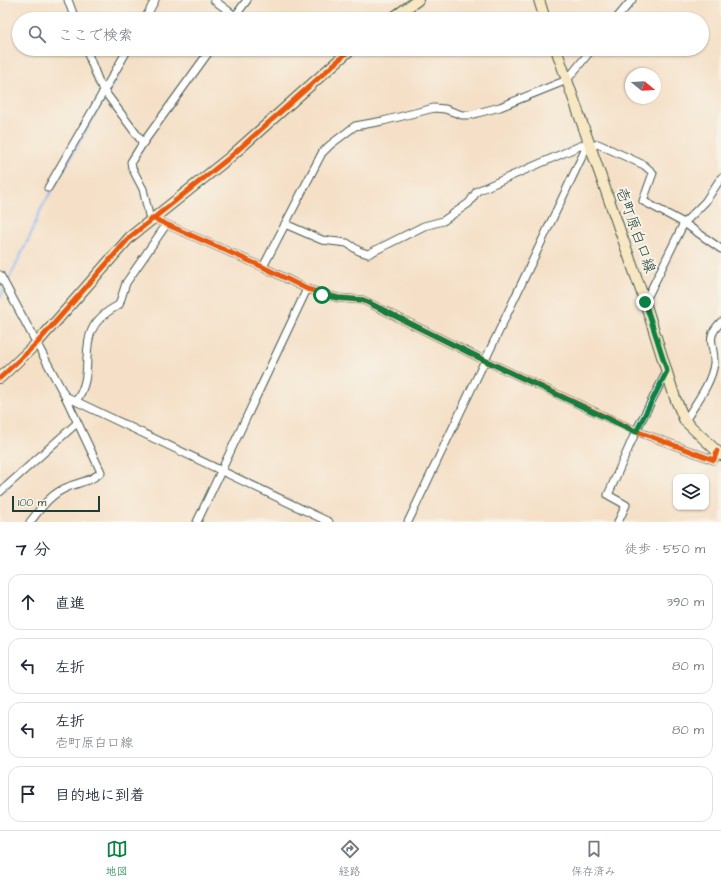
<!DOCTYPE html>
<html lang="ja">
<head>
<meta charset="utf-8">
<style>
	:root { --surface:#fff; --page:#f2f2f3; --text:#1f2937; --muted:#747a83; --line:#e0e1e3; --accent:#0b8043 }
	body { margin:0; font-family:"Architects Daughter","Klee One",sans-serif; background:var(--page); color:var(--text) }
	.controls { position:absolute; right:12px; bottom:12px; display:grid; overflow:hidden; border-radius:8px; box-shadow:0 1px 3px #0004 }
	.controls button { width:36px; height:36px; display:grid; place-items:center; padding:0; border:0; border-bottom:1px solid var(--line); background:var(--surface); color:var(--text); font:20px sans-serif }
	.compass { position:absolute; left:625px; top:68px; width:36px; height:36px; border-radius:50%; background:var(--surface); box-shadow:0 1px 3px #0004; rotate:108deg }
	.scale { position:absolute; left:12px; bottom:10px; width:88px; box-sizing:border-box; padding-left:4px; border:2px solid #1f3d34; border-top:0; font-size:11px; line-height:14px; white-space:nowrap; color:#1f3d34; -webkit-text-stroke:3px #f7f3e8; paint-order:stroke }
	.stop { position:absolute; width:12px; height:12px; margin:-9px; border:3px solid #0b8043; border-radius:50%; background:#fff }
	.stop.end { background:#0b8043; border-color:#fff; box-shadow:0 1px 4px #0008 }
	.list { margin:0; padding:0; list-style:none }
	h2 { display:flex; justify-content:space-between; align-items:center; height:52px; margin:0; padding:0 16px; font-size:17px }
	h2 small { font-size:13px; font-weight:400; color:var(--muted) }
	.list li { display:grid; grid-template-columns:26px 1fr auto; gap:12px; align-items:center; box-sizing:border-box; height:56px; margin:0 8px 8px; padding:0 8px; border:1px solid var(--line); border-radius:12px }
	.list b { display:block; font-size:15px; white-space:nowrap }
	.list p { margin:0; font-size:13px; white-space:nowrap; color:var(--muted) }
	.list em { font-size:13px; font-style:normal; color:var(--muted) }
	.icon { flex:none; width:22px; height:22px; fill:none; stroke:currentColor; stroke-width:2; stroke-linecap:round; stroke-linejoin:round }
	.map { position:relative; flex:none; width:721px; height:522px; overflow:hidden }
	.search { position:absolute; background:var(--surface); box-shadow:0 1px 3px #0004; left:12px; right:12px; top:12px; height:44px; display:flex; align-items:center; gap:10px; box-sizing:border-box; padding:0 14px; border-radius:22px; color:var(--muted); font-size:15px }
	.sheet { height:308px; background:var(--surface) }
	nav { display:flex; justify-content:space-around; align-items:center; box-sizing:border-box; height:56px; border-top:1px solid var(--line); background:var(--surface); font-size:11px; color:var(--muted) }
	nav a { display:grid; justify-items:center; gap:2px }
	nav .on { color:var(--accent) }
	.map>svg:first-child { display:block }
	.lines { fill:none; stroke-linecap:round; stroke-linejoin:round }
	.stream { stroke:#85baf3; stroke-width:2 }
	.street-casing { stroke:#3f554a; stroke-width:9 }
	.secondary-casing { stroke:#3f554a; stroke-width:12 }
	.street { stroke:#fff; stroke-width:7 }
	.secondary { stroke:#f7e8c3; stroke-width:10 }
	.cycleway-casing { stroke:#f7f3e8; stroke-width:8 }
	.cycleway { stroke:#e8590c; stroke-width:5 }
	.route { stroke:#0b8043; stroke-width:5 }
	.labels { text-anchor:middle; stroke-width:4; stroke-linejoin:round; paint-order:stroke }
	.street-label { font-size:15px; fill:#1f3d34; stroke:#f7f3e8 }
</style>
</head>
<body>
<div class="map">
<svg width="721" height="522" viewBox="0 0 721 522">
	<rect width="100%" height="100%" fill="#f7f3e8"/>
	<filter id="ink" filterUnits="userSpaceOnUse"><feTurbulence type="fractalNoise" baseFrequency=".025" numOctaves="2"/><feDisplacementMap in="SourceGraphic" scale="8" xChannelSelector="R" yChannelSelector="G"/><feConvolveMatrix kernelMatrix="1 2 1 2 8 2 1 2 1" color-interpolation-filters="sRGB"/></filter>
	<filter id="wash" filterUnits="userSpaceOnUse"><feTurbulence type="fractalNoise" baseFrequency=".012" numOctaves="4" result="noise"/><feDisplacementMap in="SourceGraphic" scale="16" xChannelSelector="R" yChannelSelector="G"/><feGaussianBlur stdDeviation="0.9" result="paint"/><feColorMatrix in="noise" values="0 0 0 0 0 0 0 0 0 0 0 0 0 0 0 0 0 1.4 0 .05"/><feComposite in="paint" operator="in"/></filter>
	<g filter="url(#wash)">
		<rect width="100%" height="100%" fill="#f5e0c7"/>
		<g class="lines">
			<g class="stream">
				<polyline points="108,92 132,49"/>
				<polyline points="7,283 30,236 41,209 106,96"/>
				<polyline points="0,298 4,289"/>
			</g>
		</g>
	</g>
	<g filter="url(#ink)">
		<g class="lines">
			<defs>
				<g id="street">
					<polyline points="68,0 75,19"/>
					<polyline points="214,0 235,16"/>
					<polyline points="145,19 155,0"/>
					<polyline points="233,19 247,0"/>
					<polyline points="616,19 632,0"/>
					<polyline points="86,49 99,82 105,92 143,143"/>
					<polyline points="590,147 598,144 644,165 653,173 643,201 684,223 721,249"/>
					<polyline points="48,188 128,49"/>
					<polyline points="152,218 263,267 307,289 338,298 363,300 484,360 636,431 714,460 717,451"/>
					<polyline points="150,220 143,189 132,168 131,162 143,143 211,49"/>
					<polyline points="285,224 322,240 347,243 359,251 368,254 424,226 443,221 469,203 477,191 589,142"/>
					<polyline points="263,267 322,153 330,145 355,126 383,121 434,108 445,109 462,115 470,115 500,107 567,80 592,49"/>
					<polyline points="0,275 65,396 329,522"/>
					<polyline points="645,302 684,223 705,202 721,178"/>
					<path d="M76,401C101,367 67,331 119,305L126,283L166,225"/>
					<path d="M685,421C695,404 712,383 714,363C715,344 704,339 721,322"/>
					<polyline points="0,492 77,423"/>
					<path d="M30,522C41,508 50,494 68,487C79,482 93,481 101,472L65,396"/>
					<polyline points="197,522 307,289"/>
					<polyline points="408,522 589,142"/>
					<polyline points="618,522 626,505 608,495 636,431 667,371"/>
				</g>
				<g id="secondary">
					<polyline points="539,0 545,19"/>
					<polyline points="391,19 418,0"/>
					<polyline points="556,49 645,302 675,398 685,421 721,455"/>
					<polyline points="0,378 37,343 130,237 229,158 351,49"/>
				</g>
			</defs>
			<use href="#street" class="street-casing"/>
			<use href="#secondary" class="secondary-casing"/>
			<use href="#street" class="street"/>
			<use href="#secondary" class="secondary"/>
			<defs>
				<g id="cycleway">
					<polyline points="152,218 263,267 307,289 338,298 363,300 484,360 636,431 714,460 717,451"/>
					<polyline points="0,378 37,343 130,237 229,158 351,49"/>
				</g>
			</defs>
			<use href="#cycleway" class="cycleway-casing"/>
			<use href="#cycleway" class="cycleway"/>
		</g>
	</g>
	<g class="lines" filter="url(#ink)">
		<polyline class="route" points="322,295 338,298 363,300 484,360 636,432 667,371 645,302"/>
	</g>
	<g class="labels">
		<g class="street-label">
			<text transform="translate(636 230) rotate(70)" y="5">壱町原白口線</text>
		</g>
	</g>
</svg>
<div class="controls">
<button><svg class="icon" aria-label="layers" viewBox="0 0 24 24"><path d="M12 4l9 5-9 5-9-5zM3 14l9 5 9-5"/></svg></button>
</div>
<svg class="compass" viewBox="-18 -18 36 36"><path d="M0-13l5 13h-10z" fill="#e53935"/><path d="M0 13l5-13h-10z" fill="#747a83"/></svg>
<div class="scale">100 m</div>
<div class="stop" style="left:322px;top:295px"></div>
<div class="stop end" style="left:645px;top:302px"></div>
<div class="search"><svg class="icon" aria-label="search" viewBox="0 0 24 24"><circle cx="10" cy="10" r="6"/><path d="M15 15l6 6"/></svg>ここで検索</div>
</div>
<section class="sheet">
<h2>7 分<small>徒歩 · 550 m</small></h2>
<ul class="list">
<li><svg class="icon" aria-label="ahead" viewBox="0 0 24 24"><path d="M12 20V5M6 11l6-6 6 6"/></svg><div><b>直進</b></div><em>390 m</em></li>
<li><svg class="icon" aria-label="left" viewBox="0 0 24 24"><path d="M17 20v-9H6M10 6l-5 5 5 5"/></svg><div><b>左折</b></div><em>80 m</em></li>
<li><svg class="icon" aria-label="left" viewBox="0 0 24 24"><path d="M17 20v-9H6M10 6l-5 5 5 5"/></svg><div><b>左折</b><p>壱町原白口線</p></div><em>80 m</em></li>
<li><svg class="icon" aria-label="arrive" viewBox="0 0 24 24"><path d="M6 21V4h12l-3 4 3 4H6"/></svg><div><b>目的地に到着</b></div></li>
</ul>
</section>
<nav>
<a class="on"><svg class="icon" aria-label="map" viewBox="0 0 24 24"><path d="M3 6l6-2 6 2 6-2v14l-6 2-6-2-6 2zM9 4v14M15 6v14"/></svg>地図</a>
<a><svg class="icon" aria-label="directions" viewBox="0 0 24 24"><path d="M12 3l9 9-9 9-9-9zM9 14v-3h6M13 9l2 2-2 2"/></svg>経路</a>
<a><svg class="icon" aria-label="saved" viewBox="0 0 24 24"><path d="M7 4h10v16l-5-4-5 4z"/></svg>保存済み</a>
</nav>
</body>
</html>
